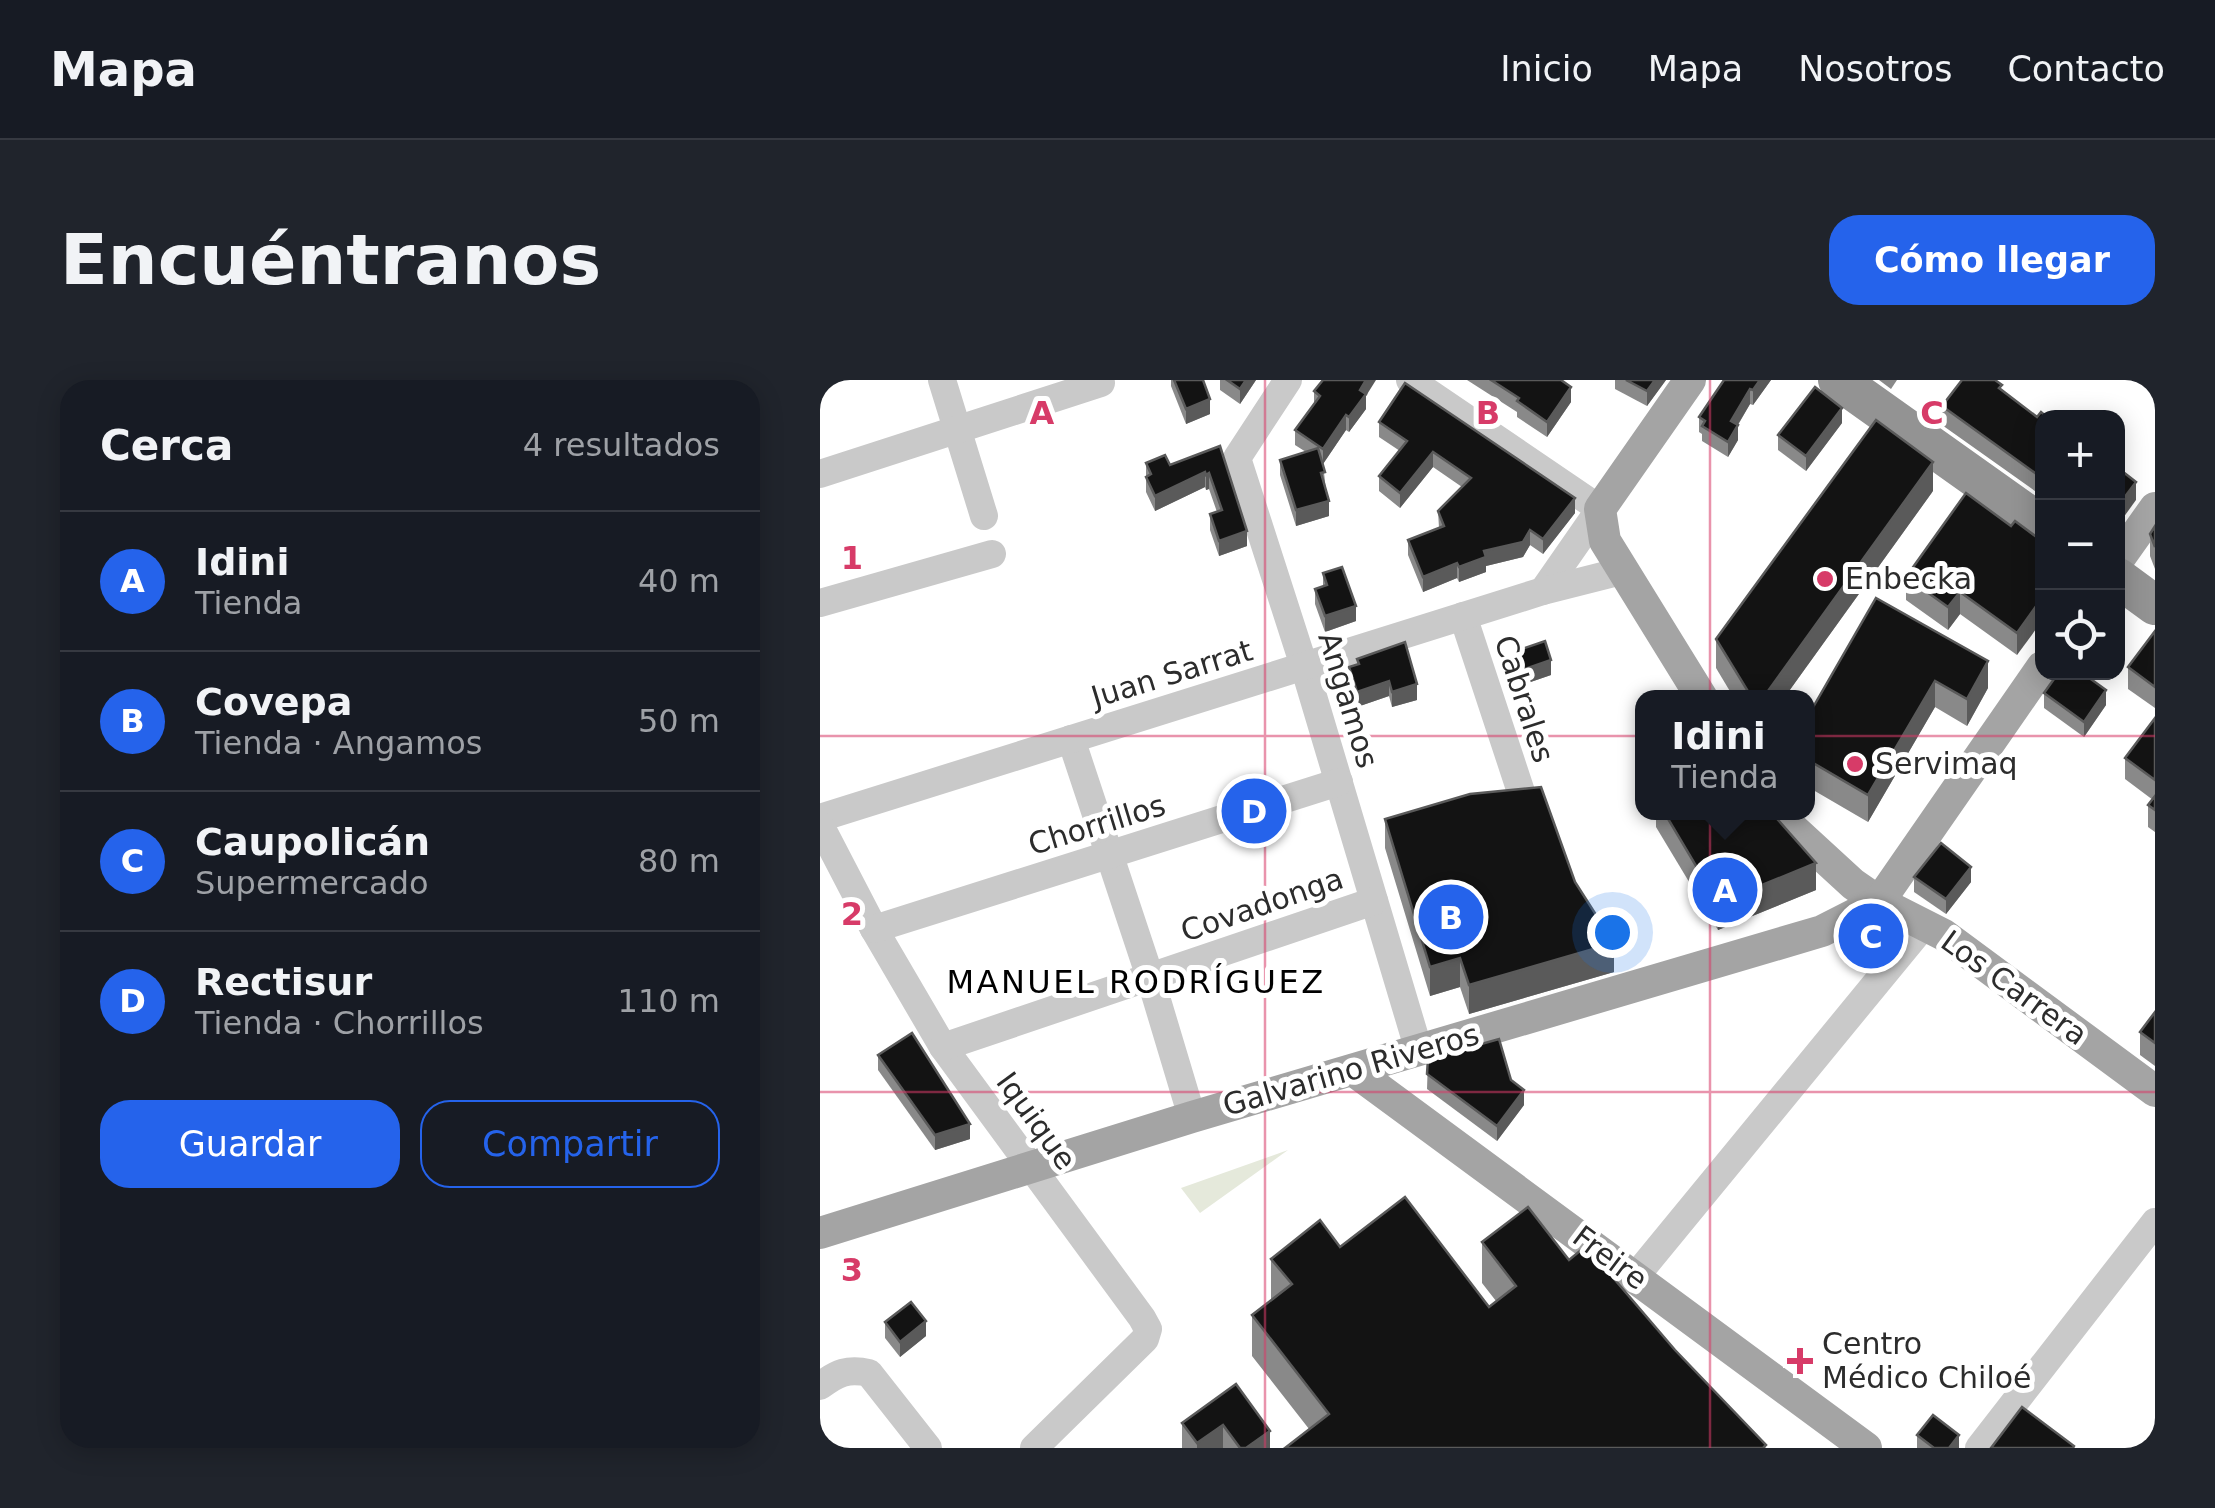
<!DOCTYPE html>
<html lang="es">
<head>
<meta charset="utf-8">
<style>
	:root { --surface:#171b24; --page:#20242c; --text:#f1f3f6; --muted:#9ea1a6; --line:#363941; --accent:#2563eb }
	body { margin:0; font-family:"DejaVu Sans",sans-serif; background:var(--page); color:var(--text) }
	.controls { position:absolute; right:30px; top:30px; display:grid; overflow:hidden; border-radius:20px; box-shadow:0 5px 25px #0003 }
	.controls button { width:90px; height:90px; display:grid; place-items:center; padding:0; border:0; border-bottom:2px solid var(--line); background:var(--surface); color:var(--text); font:50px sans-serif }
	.you { position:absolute; left:792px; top:552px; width:35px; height:35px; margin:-25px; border:8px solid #fff; border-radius:50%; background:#1a73e8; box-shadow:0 0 0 15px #1a73e833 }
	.badge { display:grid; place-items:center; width:65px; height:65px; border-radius:50%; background:var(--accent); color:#fff; font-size:32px; font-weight:700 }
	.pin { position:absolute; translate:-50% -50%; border:5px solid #fff; box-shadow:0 2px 10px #0006 }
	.popup { position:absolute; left:815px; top:310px; width:180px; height:130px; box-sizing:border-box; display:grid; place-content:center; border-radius:20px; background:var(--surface); filter:drop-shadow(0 2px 8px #0005); font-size:32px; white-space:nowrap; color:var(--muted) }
	.popup b { font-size:38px; color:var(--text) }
	.popup::after { content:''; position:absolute; left:50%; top:100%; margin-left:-20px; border:20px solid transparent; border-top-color:var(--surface) }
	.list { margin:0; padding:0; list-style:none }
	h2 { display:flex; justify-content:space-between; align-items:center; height:130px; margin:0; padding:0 40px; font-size:42px }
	h2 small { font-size:32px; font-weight:400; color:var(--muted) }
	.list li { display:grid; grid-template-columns:65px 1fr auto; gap:30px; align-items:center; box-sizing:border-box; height:140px; padding:0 40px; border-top:2px solid var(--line) }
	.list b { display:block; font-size:38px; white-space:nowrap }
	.list p { margin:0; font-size:32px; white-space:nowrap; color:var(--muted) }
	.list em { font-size:32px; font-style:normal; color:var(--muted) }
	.actions { display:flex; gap:20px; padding:30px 40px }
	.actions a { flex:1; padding:22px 0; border:2px solid var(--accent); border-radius:30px; text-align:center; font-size:35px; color:var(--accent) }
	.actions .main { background:var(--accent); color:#fff }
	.icon { flex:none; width:55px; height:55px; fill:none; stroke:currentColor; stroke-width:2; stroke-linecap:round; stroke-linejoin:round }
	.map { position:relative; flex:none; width:1335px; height:1068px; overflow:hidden; border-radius:30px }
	header { display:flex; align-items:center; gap:60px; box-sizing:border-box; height:140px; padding:0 50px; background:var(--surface); border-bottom:2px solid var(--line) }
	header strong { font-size:48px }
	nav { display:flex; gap:55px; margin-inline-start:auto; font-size:35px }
	.intro { display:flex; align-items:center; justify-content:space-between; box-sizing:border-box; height:240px; padding:0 60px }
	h1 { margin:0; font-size:70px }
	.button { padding:25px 45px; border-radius:30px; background:var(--accent); color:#fff; font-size:35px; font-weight:700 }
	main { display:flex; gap:60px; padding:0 60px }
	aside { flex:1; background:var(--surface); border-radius:30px; box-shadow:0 5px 25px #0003 }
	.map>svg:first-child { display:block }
	.green { fill:#e5e9db }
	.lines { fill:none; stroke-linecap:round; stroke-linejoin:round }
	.minor { stroke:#c9c9c9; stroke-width:28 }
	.major { stroke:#a4a4a4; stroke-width:32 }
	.highway { stroke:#939393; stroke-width:40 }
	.wall { fill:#898989 }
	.shaded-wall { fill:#5a5a5a }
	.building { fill:#131313; stroke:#5a5a5a; stroke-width:2.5 }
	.grid { fill:none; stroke:#d73b68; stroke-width:2.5; stroke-opacity:0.55 }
	.poi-dot { fill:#d73b68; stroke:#fff; stroke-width:4 }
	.labels { text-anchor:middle; stroke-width:10; stroke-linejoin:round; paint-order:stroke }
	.poi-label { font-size:30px; fill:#2c2c2c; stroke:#fff; text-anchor:start }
	.street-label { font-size:30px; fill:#2c2c2c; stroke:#fff }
	.neighbourhood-label { font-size:32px; letter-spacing:2.5px; fill:#000; stroke:#fff }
	.grid-label { font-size:32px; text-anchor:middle; font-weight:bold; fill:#d73b68; stroke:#fff; stroke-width:10; stroke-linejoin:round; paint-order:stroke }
</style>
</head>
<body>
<header>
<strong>Mapa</strong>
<nav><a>Inicio</a><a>Mapa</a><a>Nosotros</a><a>Contacto</a></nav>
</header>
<div class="intro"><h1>Encuéntranos</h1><a class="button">Cómo llegar</a></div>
<main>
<aside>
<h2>Cerca<small>4 resultados</small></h2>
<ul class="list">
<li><span class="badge">A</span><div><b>Idini</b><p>Tienda</p></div><em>40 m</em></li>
<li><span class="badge">B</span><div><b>Covepa</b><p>Tienda · Angamos</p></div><em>50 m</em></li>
<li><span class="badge">C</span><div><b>Caupolicán</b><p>Supermercado</p></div><em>80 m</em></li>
<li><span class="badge">D</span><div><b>Rectisur</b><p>Tienda · Chorrillos</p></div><em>110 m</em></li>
</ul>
<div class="actions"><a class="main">Guardar</a><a>Compartir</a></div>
</aside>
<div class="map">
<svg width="1335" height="1068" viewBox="0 0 1335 1068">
	<rect width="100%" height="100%" fill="#fff"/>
	<polygon class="green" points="468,770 380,833 361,808"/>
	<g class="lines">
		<g class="minor">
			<polyline points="122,0 164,136"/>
			<polyline points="468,0 417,78 484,286 599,671"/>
			<polyline points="590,0 780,129 723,211"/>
			<polyline points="0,94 281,3"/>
			<polyline points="0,223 172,174"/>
			<polyline points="643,236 704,421"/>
			<polyline points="251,359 330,597 372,737"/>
			<polyline points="0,438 723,211 802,191"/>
			<polyline points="0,445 54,549 123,667 322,938 328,949 325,959 214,1068"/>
			<polyline points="54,549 519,402"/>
			<polyline points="123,667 554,521"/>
			<polyline points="815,897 1104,545"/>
			<path d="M0,1006C17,993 28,988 49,993L108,1068"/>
			<polyline points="1159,1068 1335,842"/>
		</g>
		<g class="major">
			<polyline points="870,0 780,129 785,161 882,318"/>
			<polyline points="1298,180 1335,128"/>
			<polyline points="960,432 972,448 1033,504 1059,522 1124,555 1335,711"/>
			<polyline points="533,690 1046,1068"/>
			<polyline points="0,853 372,737 1002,551 1059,522 1222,287"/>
		</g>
		<g class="highway">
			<polyline points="1018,0 1222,145"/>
			<polyline points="1298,198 1335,225"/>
		</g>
	</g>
	<g class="wall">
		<polygon points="351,0 383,0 390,34 366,44 351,6"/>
		<polygon points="400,0 436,0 420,24 400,10"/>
		<polygon points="647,0 741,0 751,22 727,57 697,37 697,32"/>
		<polygon points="795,0 846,0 827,26 795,9"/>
		<polygon points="904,0 951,0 933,25 930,24 918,45 918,60 908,77 882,61 882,54 879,52 879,37"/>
		<polygon points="1059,0 1077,0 1071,9"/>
		<polygon points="1182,10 1217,37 1222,38 1222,116 1122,45 1122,26"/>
		<polygon points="494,11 546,16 546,29 529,52 526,50 503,84 509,136 476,146 460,95 460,80 486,72 475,65 475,50 494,24"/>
		<polygon points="559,42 755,133 723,174 710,165 703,177 666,186 666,192 639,202 637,198 603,212 588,175 588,160 619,148 618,131 642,107 613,87 580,128 559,111 559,96 580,71 559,57"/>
		<polygon points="1022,43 986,91 958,70 958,55"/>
		<polygon points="400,66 427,166 399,176 390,150 390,134 397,132 389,109 386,110 385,107 335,131 326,112 326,83 350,85"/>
		<polygon points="1113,111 964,318 914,318 896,288 896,259"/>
		<polygon points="1335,146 1335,189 1330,176 1330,154"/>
		<polygon points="1222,161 1197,275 1140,234 1128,250 1086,220 1086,197"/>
		<polygon points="503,193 536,241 505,252 495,224 495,209 503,206"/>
		<polygon points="1335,251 1335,328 1308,309 1308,287"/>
		<polygon points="696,271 731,295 702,305 696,286"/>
		<polygon points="537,279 597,320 572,327 569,316 537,327 529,302 529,287 537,284"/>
		<polygon points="1168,281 1168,308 1147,346 1115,327 1048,442 988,407 988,336"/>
		<polygon points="1224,313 1286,325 1264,357 1224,328"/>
		<polygon points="1335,338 1335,452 1328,447 1328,425 1333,420 1305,399 1305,378"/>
		<polygon points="836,432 951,432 996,510 898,550 836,447"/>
		<polygon points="565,439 755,502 794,592 649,634 640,607 610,616 565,468"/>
		<polygon points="1094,497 1151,502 1126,534 1094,512"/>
		<polygon points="1335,632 1335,686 1320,675 1320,652"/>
		<polygon points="58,675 150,759 115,770 58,690"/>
		<polygon points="608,679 691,700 704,725 677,761 607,709"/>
		<polygon points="662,862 749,880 855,970 946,1068 489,1049 432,976 432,935 451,920 451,879 520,867 669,927 676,921 662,903"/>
		<polygon points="65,942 106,956 80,977 65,958"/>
		<polygon points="416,1004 450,1068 362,1068 362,1043"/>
		<polygon points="1097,1055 1139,1068 1097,1068"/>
	</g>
	<g class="shaded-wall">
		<polygon points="426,0 436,0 420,24 420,9"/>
		<polygon points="546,0 556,0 546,16 546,29 529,52 529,37 540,10"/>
		<polygon points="835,0 846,0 827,26 827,11"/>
		<polygon points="940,0 951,0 933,25 933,10"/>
		<polygon points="751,7 751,22 727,57 727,42"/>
		<polygon points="930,9 930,24 911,56 911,41"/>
		<polygon points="390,19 390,34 366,44 366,29"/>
		<polygon points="1022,28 1022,43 986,91 986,76"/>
		<polygon points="526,35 526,50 503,84 503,69"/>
		<polygon points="918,45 918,60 908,77 908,62"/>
		<polygon points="613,72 613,87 580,128 580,113"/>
		<polygon points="1113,82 1113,111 964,318 943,318"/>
		<polygon points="385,92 385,107 335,131 335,116"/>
		<polygon points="389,93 389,109 386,110 386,95"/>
		<polygon points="1316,102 1316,120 1298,145 1298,126"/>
		<polygon points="755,118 755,133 723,174 723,159"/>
		<polygon points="509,121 509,136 476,146 476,130"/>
		<polygon points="710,150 710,165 703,177 666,186 666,192 639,202 639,187 664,171"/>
		<polygon points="427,151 427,166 399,176 399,161"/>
		<polygon points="637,183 637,198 603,212 603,197"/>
		<polygon points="1140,212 1140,234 1128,250 1128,227"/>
		<polygon points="1222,218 1222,241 1197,275 1197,253"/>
		<polygon points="536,226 536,241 505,252 505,236"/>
		<polygon points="731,280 731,295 702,305 702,290"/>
		<polygon points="1168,281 1168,308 1147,346 1147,319"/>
		<polygon points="569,301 569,316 537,327 537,312"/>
		<polygon points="1115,301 1115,327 1048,442 1048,415"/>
		<polygon points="597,304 597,320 572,327 572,312"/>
		<polygon points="1286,310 1286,325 1264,357 1264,342"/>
		<polygon points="996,483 996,510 898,550 898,523"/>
		<polygon points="1151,487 1151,502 1126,534 1126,519"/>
		<polygon points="794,563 794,592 649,634 649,605"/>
		<polygon points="640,578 640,607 610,616 610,587"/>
		<polygon points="704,710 704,725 677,761 677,746"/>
		<polygon points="150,744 150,759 115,770 115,755"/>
		<polygon points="106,941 106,956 80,977 80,962"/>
		<polygon points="403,1045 403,1068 377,1068 377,1063"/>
		<polygon points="450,1051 450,1068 426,1068"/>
		<polygon points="1139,1055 1139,1068 1129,1068"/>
	</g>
	<g class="building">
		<polygon points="354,0 383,0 390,19 366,29"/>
		<polygon points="407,0 426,0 420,9"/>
		<polygon points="503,0 546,0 540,10 546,14 529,37 526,35 503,69 475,50 500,16 494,11"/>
		<polygon points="671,0 741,0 751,7 727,42 697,21 699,18"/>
		<polygon points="806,0 835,0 827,11"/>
		<polygon points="904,0 940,0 933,10 930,9 911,41 918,45 908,62 882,46 885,41 879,37"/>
		<polygon points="1142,0 1175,0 1182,5 1179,8 1217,37 1221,32 1228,38 1222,38 1222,98 1122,26"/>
		<polygon points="585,3 755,118 723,159 710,150 703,162 664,171 666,177 639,187 637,183 603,197 588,160 624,146 618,131 651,98 613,72 580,113 559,96 587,61 559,42"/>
		<polygon points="995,7 1022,28 986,76 958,55"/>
		<polygon points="1056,40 1113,82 943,318 932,318 896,259"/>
		<polygon points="400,66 427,151 399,161 390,134 402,130 389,93 386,95 385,92 335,116 326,97 331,94 326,83 345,75 350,85"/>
		<polygon points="498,68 505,92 501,93 509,121 476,130 460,80"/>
		<polygon points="1298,88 1316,102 1298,126"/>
		<polygon points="1146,113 1191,146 1195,141 1222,161 1222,218 1197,253 1140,212 1128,227 1086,197"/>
		<polygon points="1335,146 1335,167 1330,154"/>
		<polygon points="522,187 536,226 505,236 495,209 507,205 503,193"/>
		<polygon points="1056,218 1168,281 1147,319 1115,301 1048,415 988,380 988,336"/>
		<polygon points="1335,251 1335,307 1308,287"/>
		<polygon points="725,261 731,280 702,290 696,271"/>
		<polygon points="585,262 597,304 572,312 569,301 537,312 529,287 539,284 537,279"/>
		<polygon points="1239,292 1261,292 1286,310 1264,342 1224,313"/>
		<polygon points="1335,338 1335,400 1305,378"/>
		<polygon points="721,407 755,502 794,563 649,605 640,578 610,587 565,439 650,414"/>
		<polygon points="1335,416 1335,430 1328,425"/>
		<polygon points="844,432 951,432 996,483 898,523"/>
		<polygon points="1121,463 1151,487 1126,519 1094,497"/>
		<polygon points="1335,632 1335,663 1320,652"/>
		<polygon points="92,653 150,744 115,755 58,675"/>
		<polygon points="679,659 691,700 704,710 677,746 607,694 608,679"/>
		<polygon points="585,817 669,927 696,906 662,862 708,827 749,880 766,866 855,970 946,1065 943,1068 465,1068 509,1034 432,935 472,904 451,879 500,840 520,867"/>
		<polygon points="91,922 106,941 80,962 65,942"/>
		<polygon points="416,1004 450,1051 426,1068 420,1068 403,1045 377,1063 362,1043"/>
		<polygon points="1202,1027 1254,1066 1253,1068 1171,1068"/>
		<polygon points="1113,1035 1139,1055 1129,1068 1114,1068 1097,1055"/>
	</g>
	<path class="grid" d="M445,0V1068M890,0V1068M0,356H1335M0,712H1335"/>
	<g class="poi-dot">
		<circle cx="1005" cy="199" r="10"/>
		<circle cx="1035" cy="384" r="10"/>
		<path d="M975 966h10v10h10v10h-10v10h-10v-10h-10v-10h10z"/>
	</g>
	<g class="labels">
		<g class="poi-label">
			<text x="1025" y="209">Enbecka</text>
			<text x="1055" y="394">Servimaq</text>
			<text x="1002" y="974">Centro<tspan x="1002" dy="34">Médico Chiloé</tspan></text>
		</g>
		<g class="street-label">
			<text transform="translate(352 294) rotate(-17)" y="10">Juan Sarrat</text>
			<text transform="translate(704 319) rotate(72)" y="10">Cabrales</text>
			<text transform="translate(528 320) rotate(73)" y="10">Angamos</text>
			<text transform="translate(277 445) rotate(-17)" y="10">Chorrillos</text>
			<text transform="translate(442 525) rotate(-19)" y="10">Covadonga</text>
			<text transform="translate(1194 608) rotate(36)" y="10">Los Carrera</text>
			<text transform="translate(531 690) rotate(-16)" y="10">Galvarino Riveros</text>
			<text transform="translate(216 741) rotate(54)" y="10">Iquique</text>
			<text transform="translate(790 878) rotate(37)" y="10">Freire</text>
		</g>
		<g class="neighbourhood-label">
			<text x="316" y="613">MANUEL RODRÍGUEZ</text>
		</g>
	</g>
	<g class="grid-label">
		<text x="222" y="44">A</text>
		<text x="668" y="44">B</text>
		<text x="1112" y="44">C</text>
		<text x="32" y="189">1</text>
		<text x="32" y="545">2</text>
		<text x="32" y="901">3</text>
	</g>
</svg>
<div class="controls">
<button>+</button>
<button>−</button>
<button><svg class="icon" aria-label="locate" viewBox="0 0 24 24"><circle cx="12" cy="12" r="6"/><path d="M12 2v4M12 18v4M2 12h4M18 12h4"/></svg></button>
</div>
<div class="you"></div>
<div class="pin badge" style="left:905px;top:510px">A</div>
<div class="popup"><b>Idini</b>Tienda</div>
<div class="pin badge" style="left:631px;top:537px">B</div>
<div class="pin badge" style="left:1051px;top:556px">C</div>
<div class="pin badge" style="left:434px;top:431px">D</div>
</div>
</main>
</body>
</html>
